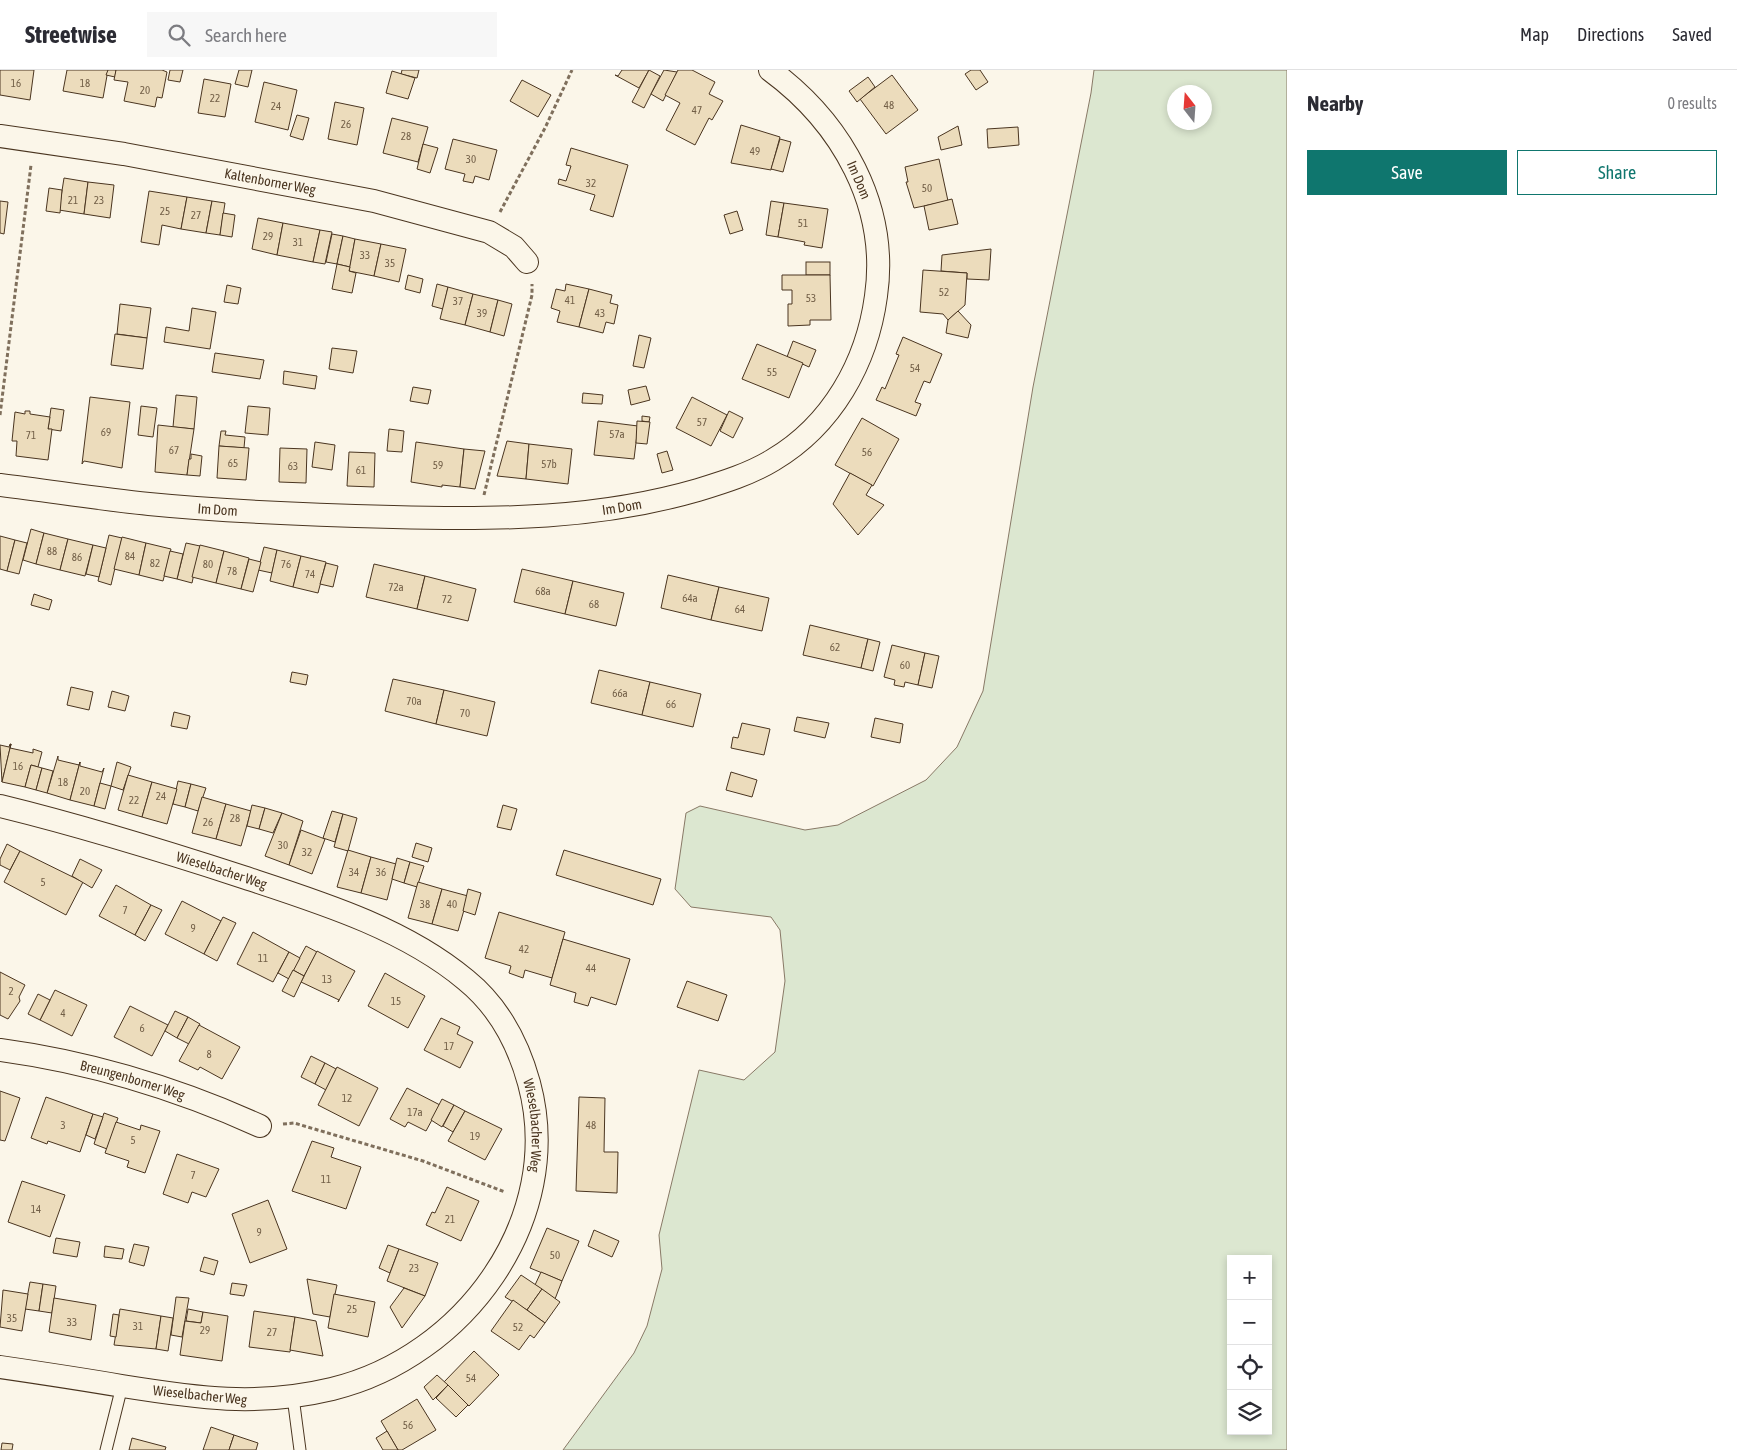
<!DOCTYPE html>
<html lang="en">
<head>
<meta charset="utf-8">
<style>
	:root { --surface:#fff; --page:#f7f7f7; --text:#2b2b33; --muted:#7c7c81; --line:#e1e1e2; --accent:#0f766e }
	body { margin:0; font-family:"Asap Condensed",sans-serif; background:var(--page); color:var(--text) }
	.controls { position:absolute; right:15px; bottom:15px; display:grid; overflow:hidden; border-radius:0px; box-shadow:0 2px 8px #0003 }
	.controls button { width:45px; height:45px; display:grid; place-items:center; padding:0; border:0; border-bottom:1px solid var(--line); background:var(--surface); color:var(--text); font:25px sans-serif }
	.compass { position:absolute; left:1167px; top:15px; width:45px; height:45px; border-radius:50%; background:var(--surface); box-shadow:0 2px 8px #0003; rotate:343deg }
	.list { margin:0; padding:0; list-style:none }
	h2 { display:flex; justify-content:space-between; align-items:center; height:65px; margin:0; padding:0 20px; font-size:21px }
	h2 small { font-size:16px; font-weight:400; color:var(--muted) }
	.actions { display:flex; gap:10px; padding:15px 20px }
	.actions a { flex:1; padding:11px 0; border:1px solid var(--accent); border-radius:0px; text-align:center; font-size:18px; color:var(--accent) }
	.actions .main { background:var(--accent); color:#fff }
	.icon { flex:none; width:28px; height:28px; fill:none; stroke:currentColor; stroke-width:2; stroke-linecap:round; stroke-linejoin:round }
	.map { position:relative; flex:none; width:1287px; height:1380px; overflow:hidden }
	header { display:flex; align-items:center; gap:30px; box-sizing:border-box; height:70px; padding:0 25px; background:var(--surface); border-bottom:1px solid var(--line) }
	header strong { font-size:24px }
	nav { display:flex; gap:28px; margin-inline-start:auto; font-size:18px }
	.search { width:350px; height:45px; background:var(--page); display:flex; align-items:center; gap:12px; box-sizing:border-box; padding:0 18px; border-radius:0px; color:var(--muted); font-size:19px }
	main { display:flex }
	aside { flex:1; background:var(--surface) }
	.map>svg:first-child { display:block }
	.green { fill:#dce7d0; stroke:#887966; fill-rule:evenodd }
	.building { fill:#ecdcbc; stroke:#4a3520 }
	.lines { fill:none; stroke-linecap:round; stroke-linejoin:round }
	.service-casing { stroke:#4a3520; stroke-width:13 }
	.minor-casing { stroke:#4a3520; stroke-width:24 }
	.path { stroke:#7f6f5c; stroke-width:3; stroke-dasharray:4 2.5; stroke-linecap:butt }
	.service { stroke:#fbf6e9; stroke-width:11 }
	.minor { stroke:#fbf6e9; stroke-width:22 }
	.labels { text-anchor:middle; stroke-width:4; stroke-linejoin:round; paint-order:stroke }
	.number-label { font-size:11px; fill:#725f47 }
	.street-label { font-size:14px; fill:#4a3520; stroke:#fbf6e9 }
</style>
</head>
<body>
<header>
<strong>Streetwise</strong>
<div class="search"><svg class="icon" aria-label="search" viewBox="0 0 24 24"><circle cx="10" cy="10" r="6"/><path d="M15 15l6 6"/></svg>Search here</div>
<nav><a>Map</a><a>Directions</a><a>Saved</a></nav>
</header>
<main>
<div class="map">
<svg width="1287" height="1380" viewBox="0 0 1287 1380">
	<rect width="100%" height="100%" fill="#fbf6e9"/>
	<path class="green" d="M1094,0H1287V1380H563L634,1283L647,1256L662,1199L659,1165L699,1000L744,1010L775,982L785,911L780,860L771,847L691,837L675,819L686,743L700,736L805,760L838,755L926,710L957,677L983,621L1033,317L1091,23ZM1174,22H1204V52H1174ZM1231,1189H1268V1361H1231Z"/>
	<g class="building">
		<polygon points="0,0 34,0 30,30 0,25"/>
		<polygon points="67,0 108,0 103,28 63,21"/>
		<polygon points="108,0 116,0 115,7 106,5"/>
		<polygon points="116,0 162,0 167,2 162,28 157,27 155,37 124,31 128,12 114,10"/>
		<polygon points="170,0 183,0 180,12 168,10"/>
		<polygon points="239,0 252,0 248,17 235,14"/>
		<polygon points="402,0 419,0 417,8 401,4"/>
		<polygon points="622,0 649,0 639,18 615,5 618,6"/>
		<polygon points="649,0 660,6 644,38 632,32"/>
		<polygon points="664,0 677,2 663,31 651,24"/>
		<polygon points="678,0 692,0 715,12 709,24 723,31 712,50 709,48 695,75 666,60 680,33 665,25"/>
		<polygon points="971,0 980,0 988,12 976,20 965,4"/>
		<polygon points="392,1 415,8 408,29 386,23"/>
		<polygon points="892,5 918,40 886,64 860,29"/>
		<polygon points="868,7 875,17 857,32 849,21"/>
		<polygon points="204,9 231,14 225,47 198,43"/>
		<polygon points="522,10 551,25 538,47 510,31"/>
		<polygon points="264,12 297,20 288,60 255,52"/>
		<polygon points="335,32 364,38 357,75 328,69"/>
		<polygon points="297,45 309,48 303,70 290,66"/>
		<polygon points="392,48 428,57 418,92 383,83"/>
		<polygon points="741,55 780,67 771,100 731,93"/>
		<polygon points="958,56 962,75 941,80 938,67"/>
		<polygon points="1018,57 1019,75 988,78 987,59"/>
		<polygon points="453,69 497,80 489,110 475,106 473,113 463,111 465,104 445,99"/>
		<polygon points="780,69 791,72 783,102 771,99"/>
		<polygon points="423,74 438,78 430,103 417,99"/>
		<polygon points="571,78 628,95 613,147 590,140 595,125 558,114 559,109 566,111 571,96 566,95"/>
		<polygon points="939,89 948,131 914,138 906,112 908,112 905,97"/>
		<polygon points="64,108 88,112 84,144 59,140"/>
		<polygon points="88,112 114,115 110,148 84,144"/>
		<polygon points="49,118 62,120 60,143 46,141"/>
		<polygon points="149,121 187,127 181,159 162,155 159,175 141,172"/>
		<polygon points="187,127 212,131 206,163 181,159"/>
		<polygon points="952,129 958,154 929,160 924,136"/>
		<polygon points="0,131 8,132 4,164 0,163"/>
		<polygon points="212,131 225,133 220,165 206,163"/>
		<polygon points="771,131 784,133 778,167 766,165"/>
		<polygon points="784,133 828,139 822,178 804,175 805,172 778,167"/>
		<polygon points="737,141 743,160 730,164 724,145"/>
		<polygon points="223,143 235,145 232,167 220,165"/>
		<polygon points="258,148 283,153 277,185 252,179"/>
		<polygon points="283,153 320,160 313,192 277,185"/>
		<polygon points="320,160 332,162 325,194 313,192"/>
		<polygon points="332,164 343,166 337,194 326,192"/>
		<polygon points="343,166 355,169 350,197 337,194"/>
		<polygon points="355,169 381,174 374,206 349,201"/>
		<polygon points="381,174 406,179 399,212 374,206"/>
		<polygon points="991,179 989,210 967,209 967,203 941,201 942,185"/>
		<rect x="806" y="192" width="24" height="13"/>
		<polygon points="337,194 350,197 349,201 356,203 352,223 332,219"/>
		<polygon points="923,200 967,203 965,235 948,250 943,244 920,242"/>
		<polygon points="408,205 423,209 420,223 405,219"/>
		<polygon points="782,205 830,205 831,250 810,250 810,255 788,256 788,234 792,234 792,220 782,220"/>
		<polygon points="437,214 448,217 443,239 432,236"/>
		<polygon points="566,214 589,219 579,257 557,252 560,241 551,238 556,219 565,221"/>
		<polygon points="227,215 241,218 238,234 224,232"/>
		<polygon points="448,217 473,224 465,255 440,249"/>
		<polygon points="589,219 612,225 610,233 618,235 614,254 606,252 603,263 579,257"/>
		<polygon points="473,224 498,230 490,262 465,255"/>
		<polygon points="498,230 512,234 504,266 490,262"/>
		<polygon points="120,234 151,238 147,268 117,264"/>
		<polygon points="192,238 216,242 210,279 164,272 166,257 189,261"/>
		<polygon points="958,241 971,255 968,268 946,263 948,250"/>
		<polygon points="115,264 147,268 143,299 111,295"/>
		<polygon points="639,265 651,268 644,298 633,296"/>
		<polygon points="903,267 942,284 930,313 924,311 915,332 921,334 916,346 876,330 882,317 885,319 899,285 896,284"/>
		<polygon points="793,271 816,280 809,297 787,287"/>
		<polygon points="757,274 803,293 789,328 742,309"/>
		<polygon points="332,278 357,281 353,303 329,299"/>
		<polygon points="215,283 264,290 260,309 212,302"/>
		<polygon points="284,301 317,306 315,319 283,314"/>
		<polygon points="646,316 650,330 631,335 628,320"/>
		<polygon points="413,317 431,320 428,334 410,331"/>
		<polygon points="583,323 603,325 602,334 582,333"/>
		<polygon points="176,325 197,327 194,359 173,357"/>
		<polygon points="90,327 130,332 122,398 84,391 82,394"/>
		<polygon points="692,327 727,345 711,376 676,358"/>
		<polygon points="141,336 157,338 153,367 138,365"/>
		<polygon points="248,336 270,338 268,365 245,363"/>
		<polygon points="51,338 64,340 61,361 48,359"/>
		<polygon points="25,341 30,341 30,344 50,347 48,359 52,359 48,390 16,386 17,371 12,371 15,342 25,344"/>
		<polygon points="729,341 743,348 733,368 720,361"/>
		<polygon points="642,346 650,347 649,352 642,351"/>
		<polygon points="862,348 899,369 873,416 835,395"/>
		<polygon points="598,351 638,356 634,389 594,385"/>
		<polygon points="637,351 650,352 647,374 636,373"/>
		<polygon points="158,355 194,359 187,405 155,402"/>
		<polygon points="389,359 404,361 402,382 387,381"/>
		<polygon points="221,361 226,361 225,365 245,367 244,378 219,376"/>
		<polygon points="507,371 529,374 526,409 497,406"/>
		<polygon points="315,372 335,375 332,400 312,397"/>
		<polygon points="416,372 464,379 460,417 442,415 442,417 411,412"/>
		<polygon points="529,374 572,379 568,414 526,409"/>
		<polygon points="219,376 249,378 246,410 217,408"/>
		<polygon points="280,378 307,379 306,413 279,412"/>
		<polygon points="464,379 485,381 475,419 460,417"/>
		<polygon points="667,381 673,400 662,403 657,384"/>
		<polygon points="349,382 375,383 374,417 347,416"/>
		<polygon points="191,384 202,386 200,406 187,405 189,389 191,389"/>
		<polygon points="850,403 872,415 866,425 884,435 858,465 833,434"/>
		<polygon points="31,459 44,463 36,494 23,490"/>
		<polygon points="44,463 68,469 60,500 36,494"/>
		<polygon points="109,465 122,468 111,515 98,511"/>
		<polygon points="0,466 15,470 7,501 0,499"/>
		<polygon points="122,467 146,473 139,505 114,499"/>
		<polygon points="68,469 93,475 85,506 60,500"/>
		<polygon points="15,470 27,473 19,504 7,501"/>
		<polygon points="146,473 171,479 163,511 139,505"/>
		<polygon points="186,473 200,476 192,513 177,509"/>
		<polygon points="93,475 106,478 99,507 86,504"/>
		<polygon points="200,475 224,481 216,513 192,507"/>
		<polygon points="264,477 277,480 272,503 258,500"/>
		<polygon points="277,480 301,486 293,517 270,511"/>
		<polygon points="170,481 183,484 177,509 164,506"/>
		<polygon points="224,481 249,488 241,519 216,513"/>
		<polygon points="301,486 326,492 318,523 293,517"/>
		<polygon points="249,489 261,492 253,522 241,519"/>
		<polygon points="326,493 338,496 333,517 320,514"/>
		<polygon points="374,494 425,506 417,539 366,527"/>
		<polygon points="522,499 573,511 565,544 514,532"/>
		<polygon points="668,505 719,517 711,550 661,538"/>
		<polygon points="425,506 476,519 468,551 417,539"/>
		<polygon points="573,511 624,523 616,556 565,544"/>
		<polygon points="719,517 769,528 762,561 711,550"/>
		<polygon points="34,524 52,530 49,540 31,535"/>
		<polygon points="810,555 868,569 861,598 803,585"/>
		<polygon points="868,569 880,572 873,601 861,598"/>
		<polygon points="892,575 925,583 918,615 905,612 904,617 894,615 895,610 884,607"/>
		<polygon points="925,583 939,586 932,618 918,615"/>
		<polygon points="599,600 650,612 642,645 591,633"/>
		<polygon points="292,602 308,605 306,615 290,612"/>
		<polygon points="393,609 444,620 436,654 385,641"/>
		<polygon points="650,612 701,624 693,657 642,645"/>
		<polygon points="71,617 93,622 89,640 67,635"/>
		<polygon points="444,620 495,632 487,666 436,654"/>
		<polygon points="112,621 129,626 125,641 108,637"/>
		<polygon points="174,642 190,646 187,659 171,656"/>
		<polygon points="797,647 829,653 825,668 794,661"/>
		<polygon points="875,648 903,654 900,673 871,667"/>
		<polygon points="742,653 770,659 764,685 731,678 733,667 738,668"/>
		<polygon points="10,674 11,674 2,712 0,675 9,677"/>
		<polygon points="11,674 10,678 33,683 33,679 42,682 38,697 31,695 25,717 2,712"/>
		<polygon points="58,686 58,690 79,695 80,692 70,730 47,723"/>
		<polygon points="80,692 80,696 102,702 104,698 94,736 70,730"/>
		<polygon points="117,692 131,697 123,720 111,716"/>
		<polygon points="31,695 42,698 36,720 25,717"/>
		<polygon points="42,698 53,701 47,723 36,720"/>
		<polygon points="731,702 757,710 752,727 726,720"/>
		<polygon points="128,705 152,712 142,747 118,740"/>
		<polygon points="178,711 191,714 185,737 173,734"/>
		<polygon points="152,712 177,719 167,754 142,747"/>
		<polygon points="100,713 111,716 105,739 94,736"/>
		<polygon points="191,714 206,718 198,741 185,737"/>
		<polygon points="202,727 226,734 216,769 192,763"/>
		<polygon points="226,734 251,741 241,776 216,769"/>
		<polygon points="252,735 265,738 259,759 247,756"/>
		<polygon points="503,735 517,739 511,760 497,757"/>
		<polygon points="265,738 282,743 273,763 259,759"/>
		<polygon points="332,741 343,744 335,772 323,768"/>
		<polygon points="282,743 303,751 289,795 265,786"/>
		<polygon points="343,744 357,748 348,781 334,777"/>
		<polygon points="301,760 325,769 312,804 289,795"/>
		<polygon points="416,773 432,778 428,792 412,787"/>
		<polygon points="7,774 20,781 10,800 0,795 0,789"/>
		<polygon points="348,780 371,787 361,823 337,817"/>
		<polygon points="564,780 661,809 653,835 556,805"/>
		<polygon points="20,781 83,812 66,845 4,812"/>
		<polygon points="371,787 396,794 387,830 361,823"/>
		<polygon points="397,788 410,792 404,813 392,809"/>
		<polygon points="80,789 102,800 92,818 72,806"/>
		<polygon points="410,792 424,796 417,817 404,813"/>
		<polygon points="418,812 442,819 432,854 408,848"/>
		<polygon points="116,815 151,835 135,865 99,846"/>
		<polygon points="442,819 468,826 458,861 432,854"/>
		<polygon points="468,819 481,823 475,845 463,841"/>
		<polygon points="182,831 221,851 204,884 165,864"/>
		<polygon points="151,835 162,840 145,871 135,865"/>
		<polygon points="499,842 565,862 552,908 525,900 523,908 509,903 511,896 485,888"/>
		<polygon points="223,847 236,853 217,891 204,884"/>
		<polygon points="253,862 289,882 273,912 237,894"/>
		<polygon points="563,869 630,889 616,935 591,927 588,936 574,932 576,923 550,915"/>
		<polygon points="306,876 317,882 304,906 293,900"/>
		<polygon points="317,881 355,901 338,932 339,930 301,912"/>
		<polygon points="289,882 300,888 289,909 278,903"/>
		<polygon points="293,900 304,906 294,927 282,921"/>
		<polygon points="0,902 25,915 19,927 20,931 8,949 0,945"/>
		<polygon points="385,903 425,926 408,958 368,936"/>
		<polygon points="687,911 727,925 718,951 677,937"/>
		<polygon points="55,920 87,935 72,966 40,950"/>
		<polygon points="38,924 50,930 40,950 28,944"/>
		<polygon points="130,936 168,955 152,986 114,967"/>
		<polygon points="175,941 188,947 177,968 165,961"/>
		<polygon points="188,947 200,954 189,974 177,968"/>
		<polygon points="441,948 460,957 457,964 473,972 460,998 424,980"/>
		<polygon points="199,955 240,977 222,1009 200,997 198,1000 179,991"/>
		<polygon points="311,986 325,993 315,1014 301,1007"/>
		<polygon points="325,993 336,999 326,1020 315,1014"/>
		<polygon points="337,997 378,1018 359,1056 318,1035"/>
		<polygon points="407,1018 440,1035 426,1061 408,1052 405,1057 390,1049"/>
		<polygon points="0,1021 20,1028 5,1071 0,1070"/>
		<polygon points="46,1027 93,1044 80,1082 48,1071 47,1074 31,1068"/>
		<polygon points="579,1027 605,1028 604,1082 618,1082 617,1123 576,1121"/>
		<polygon points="442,1029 454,1035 442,1057 431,1050"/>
		<polygon points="454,1035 465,1041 453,1062 443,1056"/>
		<polygon points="465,1041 502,1059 485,1090 448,1071"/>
		<polygon points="104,1043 118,1048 107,1079 94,1074"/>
		<polygon points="93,1044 103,1047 95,1069 86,1065"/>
		<polygon points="116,1052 140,1060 141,1055 160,1061 145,1103 127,1097 129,1091 105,1083"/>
		<polygon points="312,1071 334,1078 331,1087 361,1097 346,1139 292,1121"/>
		<polygon points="177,1084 219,1099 206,1127 192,1122 188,1133 163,1124"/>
		<polygon points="22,1111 65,1125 50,1167 8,1152"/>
		<polygon points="447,1117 479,1131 461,1171 426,1155 432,1142 435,1143"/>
		<polygon points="268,1130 287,1179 250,1193 232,1144"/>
		<polygon points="547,1158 579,1171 562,1211 530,1198"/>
		<polygon points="594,1160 619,1171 612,1187 588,1176"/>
		<polygon points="56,1168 80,1172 77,1187 53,1183"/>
		<polygon points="134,1174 149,1177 144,1196 129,1192"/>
		<polygon points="388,1175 399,1179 390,1203 379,1198"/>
		<polygon points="105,1176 124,1179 122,1189 104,1187"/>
		<polygon points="399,1179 438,1193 425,1226 387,1211"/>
		<polygon points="204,1187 218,1191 214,1205 200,1201"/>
		<polygon points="541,1202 562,1211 555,1229 535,1215"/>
		<polygon points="521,1205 542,1219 527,1240 505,1227"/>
		<polygon points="307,1209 337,1215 330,1247 313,1244"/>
		<polygon points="30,1212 43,1214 39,1241 25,1239"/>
		<polygon points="232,1213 247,1215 244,1226 230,1224"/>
		<polygon points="43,1214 56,1216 52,1243 39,1241"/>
		<polygon points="404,1218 425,1226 402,1258 390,1237"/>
		<polygon points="542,1219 560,1232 545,1253 527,1240"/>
		<polygon points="3,1220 28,1224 22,1261 0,1257"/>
		<polygon points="334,1224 375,1232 368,1267 328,1258"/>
		<polygon points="176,1227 189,1228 182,1267 171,1265"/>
		<polygon points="54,1228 96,1235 91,1270 49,1262"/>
		<polygon points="513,1230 545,1253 534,1268 530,1265 519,1280 491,1261"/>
		<polygon points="120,1239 161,1246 156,1279 114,1275"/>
		<polygon points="188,1239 203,1242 201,1253 186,1251"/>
		<polygon points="254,1241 295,1247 290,1282 249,1277"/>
		<polygon points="203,1242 228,1246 222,1291 180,1285 185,1251 201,1253"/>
		<polygon points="113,1244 119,1245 116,1267 110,1266"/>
		<polygon points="161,1246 173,1248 168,1281 156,1279"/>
		<polygon points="295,1247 316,1251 323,1286 290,1280"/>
		<polygon points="474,1281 499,1305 469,1336 444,1312"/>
		<polygon points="437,1305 448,1315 433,1330 424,1317"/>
		<polygon points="448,1315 468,1335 456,1347 436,1328"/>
		<polygon points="417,1329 436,1360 402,1380 398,1380 381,1351"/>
		<polygon points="211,1357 234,1365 229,1380 203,1380"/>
		<polygon points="387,1361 398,1380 383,1380 376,1368"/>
		<polygon points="234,1365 258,1373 256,1380 229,1380"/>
		<polygon points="132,1368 166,1377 165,1380 129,1380"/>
		<polygon points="2,1373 13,1374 12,1380 1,1380"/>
	</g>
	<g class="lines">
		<defs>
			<g id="service">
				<polyline points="293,1327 300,1380"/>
				<polyline points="106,1380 122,1316"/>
			</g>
			<g id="minor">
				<path id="s1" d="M0,66L124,84L374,131L489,162L514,177L527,192"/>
				<path id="s2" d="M0,415C50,421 99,429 149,434C230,442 312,445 393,447C497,450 598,449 698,420C724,412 750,404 773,390C832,355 867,293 876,226C889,136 842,53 770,0"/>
				<path id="s3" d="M0,736C82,756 163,781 243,807C319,832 404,858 466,910C498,936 518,973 529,1013C566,1149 464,1287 332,1319C257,1337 197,1328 122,1316C81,1309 41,1303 0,1297"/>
				<path id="s4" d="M0,980C89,992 178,1019 260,1056"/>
			</g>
		</defs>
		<use href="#service" class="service-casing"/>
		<use href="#minor" class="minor-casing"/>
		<g class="path">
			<polyline points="500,142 545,58 572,0"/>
			<polyline points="0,345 31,95"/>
			<polyline points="484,425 532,225 532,214"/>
			<polyline points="283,1054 294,1053 423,1091 505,1122"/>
		</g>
		<use href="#service" class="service"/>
		<use href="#minor" class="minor"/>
	</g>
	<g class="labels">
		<g class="number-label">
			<text x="16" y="17">16</text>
			<text x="85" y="17">18</text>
			<text x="145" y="24">20</text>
			<text x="215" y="32">22</text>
			<text x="889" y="39">48</text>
			<text x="276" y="40">24</text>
			<text x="697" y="44">47</text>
			<text x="346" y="58">26</text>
			<text x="406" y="70">28</text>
			<text x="755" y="85">49</text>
			<text x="471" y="93">30</text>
			<text x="591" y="117">32</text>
			<text x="927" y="122">50</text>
			<text x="73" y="134">21</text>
			<text x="99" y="134">23</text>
			<text x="165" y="145">25</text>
			<text x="196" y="149">27</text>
			<text x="803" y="157">51</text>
			<text x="268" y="170">29</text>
			<text x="298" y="176">31</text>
			<text x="365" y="189">33</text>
			<text x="390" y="197">35</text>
			<text x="944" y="226">52</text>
			<text x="811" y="232">53</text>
			<text x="570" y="234">41</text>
			<text x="458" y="235">37</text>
			<text x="482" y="247">39</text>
			<text x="600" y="247">43</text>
			<text x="915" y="302">54</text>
			<text x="772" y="306">55</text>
			<text x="702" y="356">57</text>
			<text x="106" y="366">69</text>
			<text x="617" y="368">57a</text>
			<text x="31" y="369">71</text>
			<text x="174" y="384">67</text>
			<text x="867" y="386">56</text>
			<text x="233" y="397">65</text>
			<text x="549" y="398">57b</text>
			<text x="438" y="399">59</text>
			<text x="293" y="400">63</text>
			<text x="361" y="404">61</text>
			<text x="52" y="485">88</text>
			<text x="130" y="490">84</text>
			<text x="77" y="491">86</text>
			<text x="155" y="497">82</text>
			<text x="208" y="498">80</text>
			<text x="286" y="498">76</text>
			<text x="232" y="505">78</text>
			<text x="310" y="508">74</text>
			<text x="396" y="521">72a</text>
			<text x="543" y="525">68a</text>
			<text x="690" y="532">64a</text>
			<text x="447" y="533">72</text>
			<text x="594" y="538">68</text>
			<text x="740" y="543">64</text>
			<text x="835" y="581">62</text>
			<text x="905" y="599">60</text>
			<text x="620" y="627">66a</text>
			<text x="414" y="635">70a</text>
			<text x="671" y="638">66</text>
			<text x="465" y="647">70</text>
			<text x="18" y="700">16</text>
			<text x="63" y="716">18</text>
			<text x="85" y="725">20</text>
			<text x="161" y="730">24</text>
			<text x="134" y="734">22</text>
			<text x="235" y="752">28</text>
			<text x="208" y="756">26</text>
			<text x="283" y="779">30</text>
			<text x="307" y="786">32</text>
			<text x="354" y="806">34</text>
			<text x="381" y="806">36</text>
			<text x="43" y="816">5</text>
			<text x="425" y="838">38</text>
			<text x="452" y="838">40</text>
			<text x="125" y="844">7</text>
			<text x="193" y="862">9</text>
			<text x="524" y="883">42</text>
			<text x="263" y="892">11</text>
			<text x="591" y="902">44</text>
			<text x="327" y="913">13</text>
			<text x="11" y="925">2</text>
			<text x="396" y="935">15</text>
			<text x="63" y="947">4</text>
			<text x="142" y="962">6</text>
			<text x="449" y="980">17</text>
			<text x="209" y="988">8</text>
			<text x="347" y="1032">12</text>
			<text x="415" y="1046">17a</text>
			<text x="63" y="1059">3</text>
			<text x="591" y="1059">48</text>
			<text x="475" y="1070">19</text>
			<text x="133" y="1074">5</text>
			<text x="193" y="1109">7</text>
			<text x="326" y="1113">11</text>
			<text x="36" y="1143">14</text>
			<text x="450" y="1153">21</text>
			<text x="259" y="1166">9</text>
			<text x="555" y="1189">50</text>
			<text x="414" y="1202">23</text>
			<text x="352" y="1243">25</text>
			<text x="12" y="1252">35</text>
			<text x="72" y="1256">33</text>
			<text x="138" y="1260">31</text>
			<text x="518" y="1261">52</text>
			<text x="205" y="1264">29</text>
			<text x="272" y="1266">27</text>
			<text x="471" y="1312">54</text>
			<text x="408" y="1359">56</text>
		</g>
		<g class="street-label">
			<text transform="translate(859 110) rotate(67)" y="5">Im Dom</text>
			<text dy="5" stroke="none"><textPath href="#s1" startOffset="274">Kaltenborner Weg</textPath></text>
			<text dy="5" stroke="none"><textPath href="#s2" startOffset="624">Im Dom</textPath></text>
			<text dy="5" stroke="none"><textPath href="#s2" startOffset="219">Im Dom</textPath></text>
			<text dy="5" stroke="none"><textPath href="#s3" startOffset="231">Wieselbacher Weg</textPath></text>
			<text dy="5" stroke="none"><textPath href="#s4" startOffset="136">Breungenborner Weg</textPath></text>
			<text dy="5" stroke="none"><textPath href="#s3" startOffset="666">Wieselbacher Weg</textPath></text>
			<text transform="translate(200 1325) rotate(6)" y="5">Wieselbacher Weg</text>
		</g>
	</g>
</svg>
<div class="controls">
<button>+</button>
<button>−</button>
<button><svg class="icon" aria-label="locate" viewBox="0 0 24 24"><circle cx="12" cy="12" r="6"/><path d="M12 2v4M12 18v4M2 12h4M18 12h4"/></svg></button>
<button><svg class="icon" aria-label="layers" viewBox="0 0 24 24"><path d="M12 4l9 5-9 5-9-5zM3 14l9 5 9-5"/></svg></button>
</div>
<svg class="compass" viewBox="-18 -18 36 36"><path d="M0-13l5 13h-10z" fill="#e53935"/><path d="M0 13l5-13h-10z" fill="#7c7c81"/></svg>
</div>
<aside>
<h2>Nearby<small>0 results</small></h2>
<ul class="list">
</ul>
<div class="actions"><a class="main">Save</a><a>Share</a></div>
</aside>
</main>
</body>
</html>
